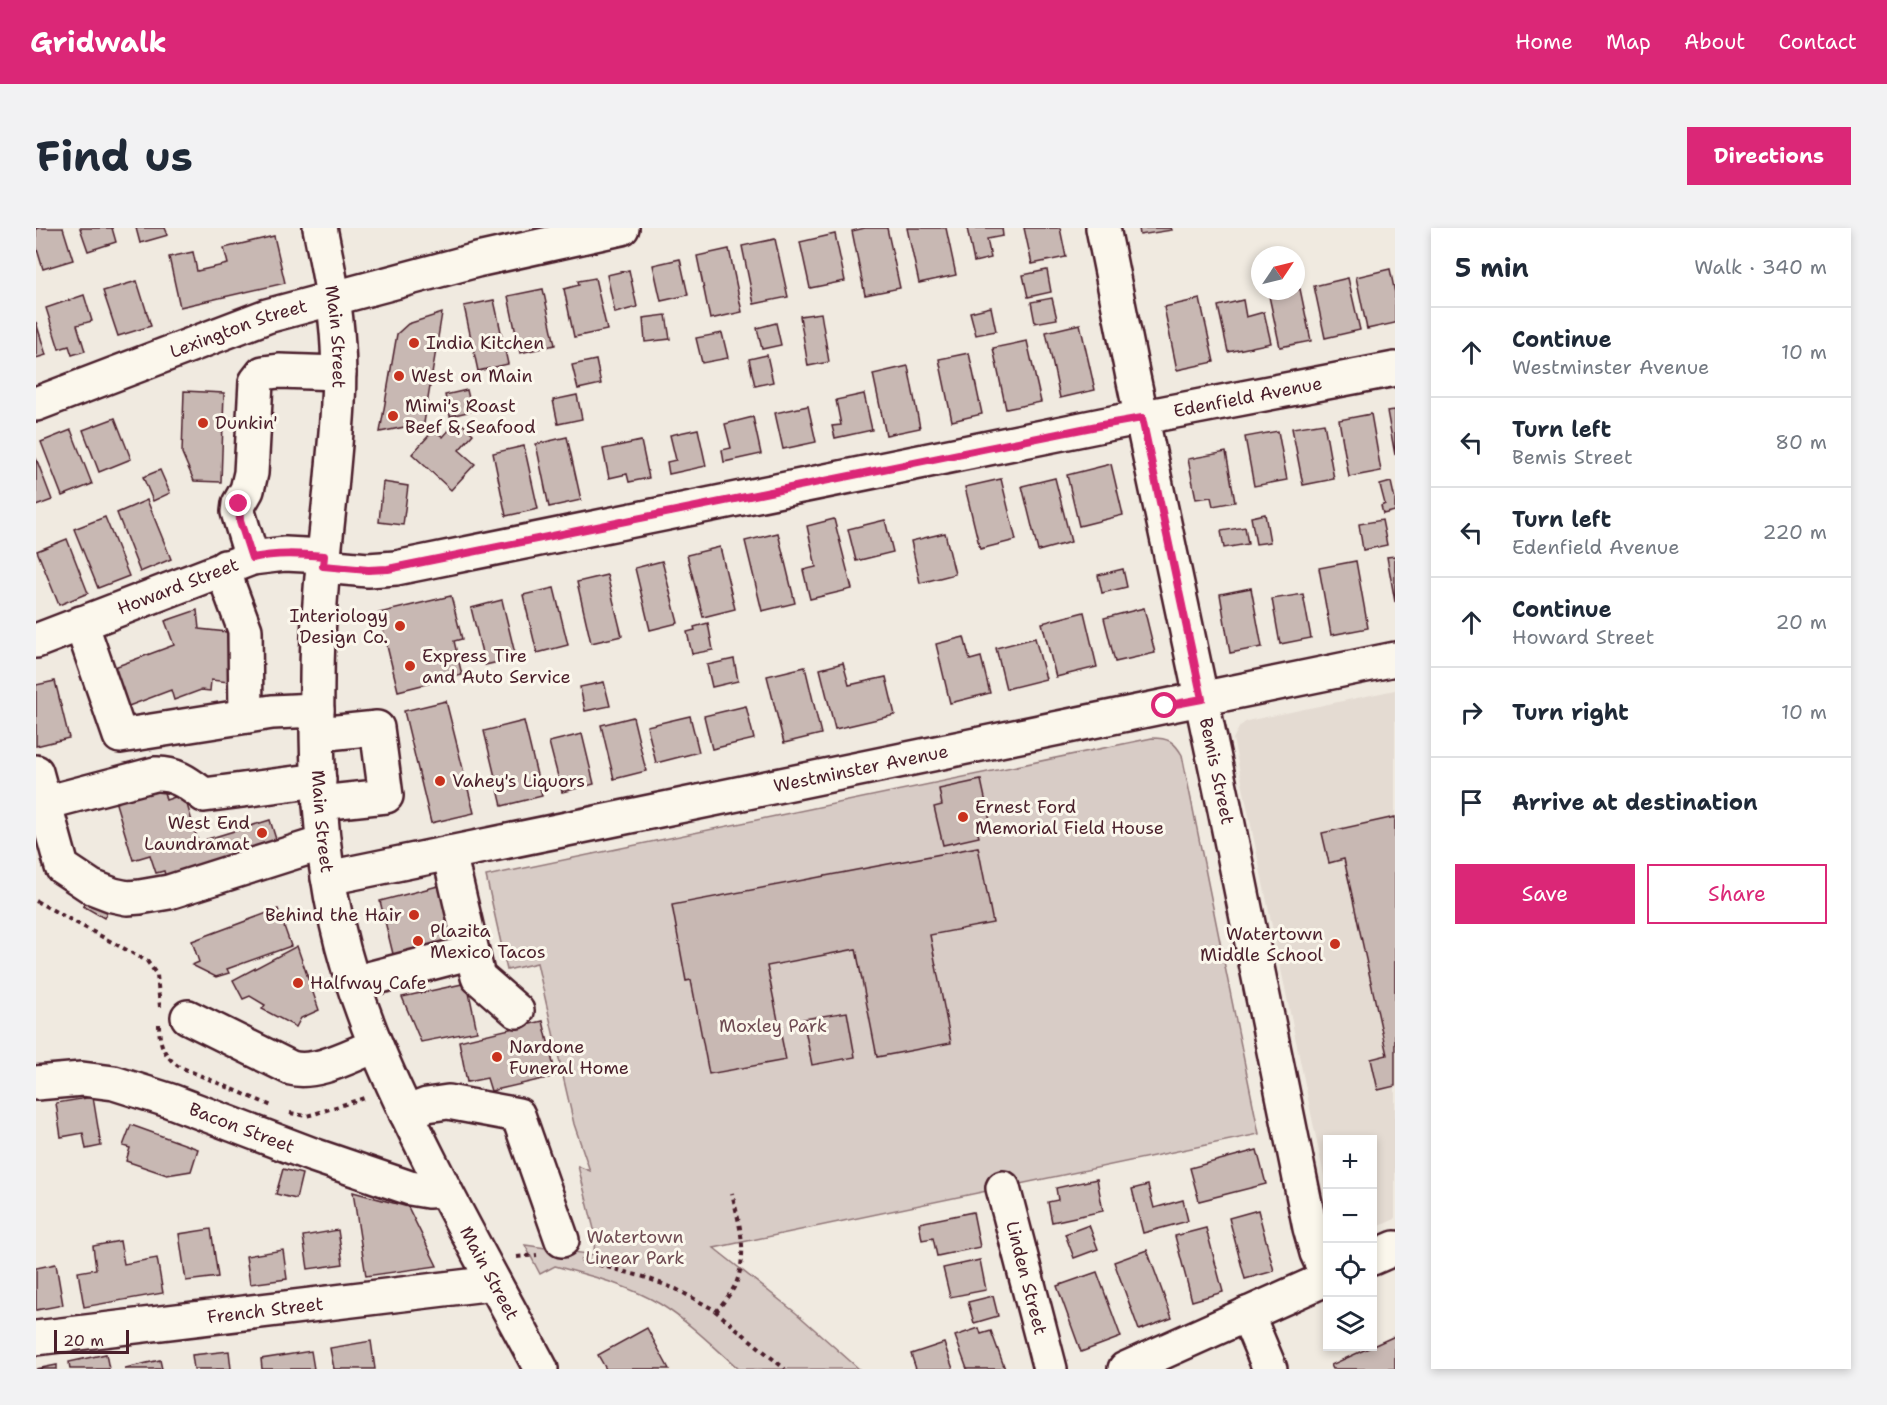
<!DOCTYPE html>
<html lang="en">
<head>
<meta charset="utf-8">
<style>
	:root { --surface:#fff; --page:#f2f2f3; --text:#1f2937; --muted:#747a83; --line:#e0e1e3; --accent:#db2777 }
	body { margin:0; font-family:"Shantell Sans",sans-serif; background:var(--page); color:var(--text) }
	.controls { position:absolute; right:18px; bottom:18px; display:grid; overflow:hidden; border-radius:0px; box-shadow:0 3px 9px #0003 }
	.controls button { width:54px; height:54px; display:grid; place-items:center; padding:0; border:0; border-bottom:2px solid var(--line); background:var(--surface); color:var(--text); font:30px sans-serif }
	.compass { position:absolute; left:1215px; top:18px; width:54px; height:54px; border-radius:50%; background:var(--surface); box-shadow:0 3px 9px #0003; rotate:55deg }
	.scale { position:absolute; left:18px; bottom:15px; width:75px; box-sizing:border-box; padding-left:6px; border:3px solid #4a1f2b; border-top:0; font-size:16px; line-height:21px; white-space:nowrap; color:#4a1f2b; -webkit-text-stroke:4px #fbf7ec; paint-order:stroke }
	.stop { position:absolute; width:18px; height:18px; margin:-14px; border:4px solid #db2777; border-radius:50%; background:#fff }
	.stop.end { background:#db2777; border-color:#fff; box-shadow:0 2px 6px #0008 }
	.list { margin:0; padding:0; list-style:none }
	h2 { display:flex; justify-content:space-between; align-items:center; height:78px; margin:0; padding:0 24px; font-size:26px }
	h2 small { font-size:20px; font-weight:400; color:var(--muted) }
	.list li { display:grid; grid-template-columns:39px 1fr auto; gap:18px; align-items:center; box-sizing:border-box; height:90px; padding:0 24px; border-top:2px solid var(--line) }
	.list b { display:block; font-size:22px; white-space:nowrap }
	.list p { margin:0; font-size:20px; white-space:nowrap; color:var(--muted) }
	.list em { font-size:20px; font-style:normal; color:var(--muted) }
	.actions { display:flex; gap:12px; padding:18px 24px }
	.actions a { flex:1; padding:14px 0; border:2px solid var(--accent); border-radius:0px; text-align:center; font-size:21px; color:var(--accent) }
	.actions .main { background:var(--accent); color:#fff }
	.icon { flex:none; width:33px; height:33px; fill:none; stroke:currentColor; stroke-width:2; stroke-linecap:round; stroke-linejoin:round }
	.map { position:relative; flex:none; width:1359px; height:1141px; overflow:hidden; border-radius:0px }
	header { display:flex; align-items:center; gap:36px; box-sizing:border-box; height:84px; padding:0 30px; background:var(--accent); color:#fff }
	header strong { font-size:28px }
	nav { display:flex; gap:33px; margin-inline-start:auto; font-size:21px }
	.intro { display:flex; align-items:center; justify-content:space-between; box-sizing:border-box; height:144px; padding:0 36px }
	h1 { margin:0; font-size:42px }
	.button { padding:15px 27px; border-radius:0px; background:var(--accent); color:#fff; font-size:21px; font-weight:700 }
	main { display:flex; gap:36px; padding:0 36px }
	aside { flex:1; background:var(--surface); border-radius:0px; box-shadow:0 3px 9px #0003 }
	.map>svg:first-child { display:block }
	.built { fill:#e4dbd2 }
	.green { fill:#d8ccc6; stroke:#917678; stroke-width:1.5 }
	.building { fill:#c8b8b3; stroke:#4a1f2b; stroke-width:1.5 }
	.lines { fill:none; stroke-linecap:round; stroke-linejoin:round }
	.minor-casing { stroke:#4a1f2b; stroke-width:38 }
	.major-casing { stroke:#4a1f2b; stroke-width:38 }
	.path { stroke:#4a1f2b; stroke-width:4; stroke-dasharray:4.5 4.5; stroke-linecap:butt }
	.minor { stroke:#fbf7ec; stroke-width:33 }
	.major { stroke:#fbf7ec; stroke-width:33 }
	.route { stroke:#db2777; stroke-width:8 }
	.poi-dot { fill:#c8321e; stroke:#fbf7ec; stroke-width:2 }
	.labels { text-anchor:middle; stroke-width:6; stroke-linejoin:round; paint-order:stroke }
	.street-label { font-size:18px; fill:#4a1f2b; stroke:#fbf7ec }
	.poi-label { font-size:18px; fill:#4a1f2b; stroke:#fbf7ec; text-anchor:start }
	.park-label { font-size:18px; fill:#6e4a52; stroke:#fbf7ec }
</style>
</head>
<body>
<header>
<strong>Gridwalk</strong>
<nav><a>Home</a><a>Map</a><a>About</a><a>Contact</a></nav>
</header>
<div class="intro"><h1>Find us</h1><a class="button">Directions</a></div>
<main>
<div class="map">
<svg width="1359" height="1141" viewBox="0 0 1359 1141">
	<rect width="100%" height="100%" fill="#f0eae0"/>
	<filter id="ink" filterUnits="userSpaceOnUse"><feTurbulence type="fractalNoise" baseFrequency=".0167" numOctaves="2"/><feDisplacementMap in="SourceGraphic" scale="12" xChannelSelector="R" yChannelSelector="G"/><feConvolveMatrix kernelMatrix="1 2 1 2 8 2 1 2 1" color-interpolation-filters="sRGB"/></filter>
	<g filter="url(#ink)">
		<polygon class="built" points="1359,462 1359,991 1337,1001 1336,912 1292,912 1291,962 1197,511 1204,498 1211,493"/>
		<path class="green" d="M1116,510C1132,510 1138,513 1146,527L1223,906L678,1020L760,1085L823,1141H703C678,1119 653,1094 624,1076C592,1057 555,1048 519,1038L504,1046L489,1017L558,1027L559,1005L542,938L554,943L538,896L501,735L471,742L450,648Z"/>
		<g class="building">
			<polygon points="0,0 27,0 37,32 7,41 0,18"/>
			<polygon points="44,0 76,0 80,14 52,23"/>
			<polygon points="100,0 129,0 132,7 104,15"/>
			<polygon points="829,0 851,0 864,60 829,67 816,3"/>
			<polygon points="871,0 910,0 920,47 883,55"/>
			<polygon points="931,0 966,0 967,8 951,11 955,30 938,34"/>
			<polygon points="988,0 1024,0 1030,29 996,36"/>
			<polygon points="1103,0 1135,0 1136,2 1104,7"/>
			<polygon points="799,6 809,53 774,60 764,14"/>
			<polygon points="238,8 249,55 144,79 133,29 157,24 161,43 192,36 188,20"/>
			<polygon points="739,11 752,69 718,76 706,18"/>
			<polygon points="693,21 706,84 674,91 661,28"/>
			<polygon points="644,31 652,67 625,73 617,37"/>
			<polygon points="1354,41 1359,65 1359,95 1331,101 1320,49"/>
			<polygon points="593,42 601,79 579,85 571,47"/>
			<polygon points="1011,42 1015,64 992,69 987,47"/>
			<polygon points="559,50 571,102 538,109 528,61 543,57 542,53"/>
			<polygon points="1312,50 1324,102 1289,110 1278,58"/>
			<polygon points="101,53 115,98 82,108 67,63"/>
			<polygon points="507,61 519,117 484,125 472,68"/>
			<polygon points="1264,61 1275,113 1244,119 1233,68"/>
			<polygon points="48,67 56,93 41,97 49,123 36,127 33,118 23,121 10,80"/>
			<polygon points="1016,70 1021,91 999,95 995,74"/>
			<polygon points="1164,71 1178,134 1141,142 1128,79"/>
			<polygon points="458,72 472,136 442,143 428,78"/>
			<polygon points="1207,72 1210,89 1228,84 1235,115 1192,124 1182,78"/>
			<polygon points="955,79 960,103 940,107 934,84"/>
			<polygon points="406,85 388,195 344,204 361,106 372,96"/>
			<polygon points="785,85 793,134 772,138 764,88"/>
			<polygon points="630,87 634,111 609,114 607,90"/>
			<polygon points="0,94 10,127 0,130"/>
			<polygon points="740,95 745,117 726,121 721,100"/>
			<polygon points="1044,96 1059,162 1024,170 1010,104"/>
			<polygon points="686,105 692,130 666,135 660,110"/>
			<polygon points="991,113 1005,174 970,181 957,120"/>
			<polygon points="933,125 946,186 916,193 903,131"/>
			<polygon points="731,127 737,154 719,158 713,131"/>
			<polygon points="560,132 565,156 542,161 536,137"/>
			<polygon points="872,138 884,200 850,207 837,146"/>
			<polygon points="431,162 436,183 414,188 409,167"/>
			<polygon points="148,163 188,165 185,254 158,253 146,225"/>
			<polygon points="828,166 836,202 799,210 796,198 805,197 800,172"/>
			<polygon points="541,167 546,191 522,196 517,172"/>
			<polygon points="772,178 780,214 747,221 739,185"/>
			<polygon points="1359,182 1359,227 1351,183"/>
			<polygon points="1335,186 1345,243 1313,249 1303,192"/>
			<polygon points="717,189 725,226 688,234 686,222 695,220 689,196"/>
			<polygon points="79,190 95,231 63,244 47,202"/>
			<polygon points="422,192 437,206 423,222 439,236 415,262 376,226 398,202 407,209"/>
			<polygon points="1288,195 1298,251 1267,257 1256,200"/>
			<polygon points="662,201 670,238 633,246 631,234 640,232 634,207"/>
			<polygon points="35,202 56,256 26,268 5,214"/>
			<polygon points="1242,203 1251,252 1218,258 1209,209"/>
			<polygon points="531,209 545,272 513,279 500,216"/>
			<polygon points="605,213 613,250 593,254 591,246 573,250 567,221"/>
			<polygon points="488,218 502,281 470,288 457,225"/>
			<polygon points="1190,224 1199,274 1177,278 1175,269 1160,271 1152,231"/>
			<polygon points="0,230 16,272 0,278"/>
			<polygon points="1075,236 1087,287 1043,298 1031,247"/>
			<polygon points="124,242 134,265 117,273 107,249"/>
			<polygon points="1019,250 1035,314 1002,323 986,258"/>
			<polygon points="965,251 980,312 944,321 929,259"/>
			<polygon points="347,254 372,258 367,297 343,294"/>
			<polygon points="1355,254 1359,272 1359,283 1347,286 1345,278 1349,276 1344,257"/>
			<polygon points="111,272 135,331 104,344 81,285"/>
			<polygon points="1229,286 1234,314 1220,316 1215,289"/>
			<polygon points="69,289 93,348 62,360 38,301"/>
			<polygon points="798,291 816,361 774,371 767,342 780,339 771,298"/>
			<polygon points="849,292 857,324 820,333 812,301"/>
			<polygon points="1346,292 1351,317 1327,322 1323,296"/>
			<polygon points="1209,299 1212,316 1188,320 1185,303"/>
			<polygon points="742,305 759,375 726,383 709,313"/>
			<polygon points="909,305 919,346 884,355 875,313"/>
			<polygon points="31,311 52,365 23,377 1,323"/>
			<polygon points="684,319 699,381 667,389 651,327"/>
			<polygon points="1359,328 1359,374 1351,329"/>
			<polygon points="626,333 642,395 614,402 599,340"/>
			<polygon points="1320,333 1332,400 1295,407 1283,340"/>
			<polygon points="1087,341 1091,359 1066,365 1062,347"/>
			<polygon points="571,347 586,408 555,415 541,354"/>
			<polygon points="518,360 532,417 501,425 487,367"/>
			<polygon points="1215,360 1226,419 1194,425 1184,366"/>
			<polygon points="1267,366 1275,410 1244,416 1236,371"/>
			<polygon points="415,368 426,411 418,413 426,447 362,463 343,385"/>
			<polygon points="466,372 480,430 449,437 435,380"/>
			<polygon points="1108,380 1119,425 1079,434 1068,390"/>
			<polygon points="161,382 163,401 191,404 193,454 175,452 174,463 165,462 138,472 135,462 90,479 76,440 138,417 129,393"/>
			<polygon points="1048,384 1061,439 1020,449 1006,395"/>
			<polygon points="672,395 677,422 656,426 651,404 659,402 658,399"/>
			<polygon points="928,409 934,432 945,429 954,465 914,475 900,416"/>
			<polygon points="999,410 1010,451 970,461 960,420"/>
			<polygon points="698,431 702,453 676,459 671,437"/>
			<polygon points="807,435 813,457 850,449 859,487 799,501 784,441"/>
			<polygon points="769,439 785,506 748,515 731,448"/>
			<polygon points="19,453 33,510 0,518 0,457"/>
			<polygon points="568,454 574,478 549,483 544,459"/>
			<polygon points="410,473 438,585 395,595 368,483"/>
			<polygon points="710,478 718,511 676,521 668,488"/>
			<polygon points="654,488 663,524 620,535 611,498"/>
			<polygon points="597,489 610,543 578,551 565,497"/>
			<polygon points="488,493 506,568 466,578 448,503"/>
			<polygon points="546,506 558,556 526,564 513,514"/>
			<polygon points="945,552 955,598 941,602 943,609 907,617 898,579 906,577 903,561"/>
			<polygon points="126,556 130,572 148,566 162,614 234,592 243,621 131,654 128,643 120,645 114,627 97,632 78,569"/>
			<polygon points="1359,589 1359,858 1342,862 1335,831 1351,827 1308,631 1293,635 1286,605"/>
			<polygon points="942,619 957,695 894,707 915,815 841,829 820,721 731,738 750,832 673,846 655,752 650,753 636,677"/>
			<polygon points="406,657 420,714 358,730 344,673"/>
			<polygon points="53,667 74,679 68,690 47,678"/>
			<polygon points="242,681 255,718 191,741 193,745 180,749 156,737 163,734 156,713"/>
			<polygon points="261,718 283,782 265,790 260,799 226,781 229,777 214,768 207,771 197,752"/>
			<polygon points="431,755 441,803 385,814 366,769"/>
			<polygon points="811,784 819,829 776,837 767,791"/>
			<polygon points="507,793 520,848 455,863 451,850 431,854 423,813"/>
			<polygon points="57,869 65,918 50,921 47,905 25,909 20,875"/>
			<polygon points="95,897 162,921 155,943 131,947 90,933 94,920 87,918"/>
			<polygon points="1221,922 1230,956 1163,973 1154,940"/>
			<polygon points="247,941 266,946 260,971 240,966"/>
			<polygon points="1061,951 1067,983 1016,994 1012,974 1022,972 1020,960"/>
			<polygon points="1112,957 1118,980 1147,972 1152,993 1107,1005 1096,961"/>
			<polygon points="317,964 372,979 401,1038 330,1048"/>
			<polygon points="1222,982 1238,1043 1209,1051 1193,990"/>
			<polygon points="937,984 944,1019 901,1028 897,1010 886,1012 883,995"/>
			<polygon points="1053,997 1062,1021 1038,1030 1029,1006"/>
			<polygon points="1170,1000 1187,1064 1156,1073 1139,1008"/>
			<polygon points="175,1001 182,1049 150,1053 143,1006"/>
			<polygon points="302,1002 307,1036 272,1041 267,1008"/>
			<polygon points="84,1013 88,1036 121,1030 127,1065 48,1079 42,1044 60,1041 57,1018"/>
			<polygon points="247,1022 251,1051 214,1056 210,1028"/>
			<polygon points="1111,1022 1136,1090 1103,1102 1078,1034"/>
			<polygon points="944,1032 950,1062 914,1069 907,1040"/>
			<polygon points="20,1036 27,1077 0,1082 0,1040"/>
			<polygon points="1061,1044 1085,1109 1045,1124 1021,1058"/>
			<polygon points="957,1068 962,1088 938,1095 932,1074"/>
			<polygon points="611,1100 633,1141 570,1141 562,1127"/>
			<polygon points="943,1100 945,1106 955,1103 969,1141 931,1141 919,1108"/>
			<polygon points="1359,1108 1359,1141 1297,1141 1295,1137"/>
			<polygon points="335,1113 339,1141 298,1141 294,1120"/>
			<polygon points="908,1115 917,1141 880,1141 875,1126"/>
			<polygon points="193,1123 195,1141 158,1141 156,1127"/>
			<polygon points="275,1123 278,1141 226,1141 225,1131"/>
			<polygon points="70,1126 73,1141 34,1141 33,1134"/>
			<polygon points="124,1132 126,1141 89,1141 89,1140"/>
			<polygon points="21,1137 21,1141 0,1141"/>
		</g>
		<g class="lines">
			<defs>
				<g id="minor">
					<path id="s1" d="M1067,0L1097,149L1189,582L1274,1000L1281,1025L1292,1049"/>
					<path id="s2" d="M0,176L231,88L441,32L586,0"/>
					<polyline points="216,330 202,284 203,276 211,262 215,245 220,154 227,145 243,143 303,145"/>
					<path id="s3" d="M287,338L332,342L360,340L1066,197L1359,141"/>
					<polyline points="189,339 193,359 209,402 210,488"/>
					<polyline points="45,395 84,508 236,484 281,482"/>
					<path id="s4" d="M0,413L216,330L249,326L288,328"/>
					<polyline points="282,506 341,500 350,568 284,575"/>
					<polyline points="0,544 26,639 56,659 77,667 91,670 104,669 133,664 287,615"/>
					<path d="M9,575L119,546C140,545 152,555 168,567L283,552"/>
					<polyline points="413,625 442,749 481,783"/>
					<path id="s5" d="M292,650L1359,431"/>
					<polyline points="317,755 436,724"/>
					<path d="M152,789L255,840C280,847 315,827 339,818"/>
					<path id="s6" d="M0,855L46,851L78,855L135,873L277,927L374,960L392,963L409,962"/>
					<polyline points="370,885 391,877 412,874 482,887 526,1012"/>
					<path id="s7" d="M967,960L1014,1141"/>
					<polyline points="1336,1030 1359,1020"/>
					<polyline points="1211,1086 1234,1141"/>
					<path id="s8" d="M0,1110L458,1055"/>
					<polyline points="1089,1141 1292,1050"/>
				</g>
				<g id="major">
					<path id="s9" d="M284,0C292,39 300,78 302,118C305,166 299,214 295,261C288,325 281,388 281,452C280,534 283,617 301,696C320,781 356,858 395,935C430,1004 468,1072 505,1141"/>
				</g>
			</defs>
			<use href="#minor" class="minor-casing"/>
			<use href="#major" class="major-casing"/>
			<g class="path">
				<polyline points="0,673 111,733 121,747 124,779"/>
				<path d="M123,796C123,814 127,827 142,838L236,878"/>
				<polyline points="254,885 270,888 278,886 328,870"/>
				<polyline points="481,1029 501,1027"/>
				<polyline points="545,1032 608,1049 640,1061 677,1081 749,1141"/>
				<path d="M680,1084C687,1074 697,1064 701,1053C712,1022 703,995 696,965"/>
			</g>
			<use href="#minor" class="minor"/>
			<use href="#major" class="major"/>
		</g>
	</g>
	<g class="lines" filter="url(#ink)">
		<path class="route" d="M203,276L204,293L216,330C241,325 263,326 288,328L287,338L332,342L352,341L1066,197L1106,190L1166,471L1129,478"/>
	</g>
	<g class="poi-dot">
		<circle cx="378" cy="115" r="6"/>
		<circle cx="363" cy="148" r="6"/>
		<circle cx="357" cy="188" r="6"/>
		<circle cx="167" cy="195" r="6"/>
		<circle cx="364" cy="398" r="6"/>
		<circle cx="374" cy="438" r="6"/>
		<circle cx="404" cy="553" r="6"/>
		<circle cx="927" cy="589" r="6"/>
		<circle cx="226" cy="605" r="6"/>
		<circle cx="378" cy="687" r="6"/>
		<circle cx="382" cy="713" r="6"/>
		<circle cx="1299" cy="716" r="6"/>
		<circle cx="262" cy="755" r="6"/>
		<circle cx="461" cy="829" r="6"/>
	</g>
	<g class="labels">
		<g class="street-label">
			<text dy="6" stroke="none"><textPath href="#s2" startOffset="216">Lexington Street</textPath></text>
			<text dy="6" stroke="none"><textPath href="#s9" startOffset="110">Main Street</textPath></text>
			<text dy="6" stroke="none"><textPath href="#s3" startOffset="942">Edenfield Avenue</textPath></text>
			<text dy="6" stroke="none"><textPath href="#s4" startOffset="152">Howard Street</textPath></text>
			<text dy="6" stroke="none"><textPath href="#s5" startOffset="544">Westminster Avenue</textPath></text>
			<text dy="6" stroke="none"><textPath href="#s1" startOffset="555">Bemis Street</textPath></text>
			<text dy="6" stroke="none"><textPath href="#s9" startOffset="596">Main Street</textPath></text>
			<text dy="6" stroke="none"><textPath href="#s6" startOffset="214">Bacon Street</textPath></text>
			<text dy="6" stroke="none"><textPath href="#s9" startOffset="1082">Main Street</textPath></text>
			<text dy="6" stroke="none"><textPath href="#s7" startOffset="93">Linden Street</textPath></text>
			<text dy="6" stroke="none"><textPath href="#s8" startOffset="231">French Street</textPath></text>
		</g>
		<g class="poi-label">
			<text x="390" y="121">India Kitchen</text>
			<text x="375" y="154">West on Main</text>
			<text x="369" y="184">Mimi's Roast<tspan x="369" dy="21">Beef &amp; Seafood</tspan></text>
			<text x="179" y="201">Dunkin'</text>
			<text x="352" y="394" text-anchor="end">Interiology<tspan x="352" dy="21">Design Co.</tspan></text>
			<text x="386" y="434">Express Tire<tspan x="386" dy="21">and Auto Service</tspan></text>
			<text x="416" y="559">Vahey's Liquors</text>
			<text x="939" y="585">Ernest Ford<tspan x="939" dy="21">Memorial Field House</tspan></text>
			<text x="214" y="601" text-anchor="end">West End<tspan x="214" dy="21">Laundramat</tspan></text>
			<text x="366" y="693" text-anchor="end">Behind the Hair</text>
			<text x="394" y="709">Plazita<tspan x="394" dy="21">Mexico Tacos</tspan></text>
			<text x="1287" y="712" text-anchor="end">Watertown<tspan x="1287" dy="21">Middle School</tspan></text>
			<text x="274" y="761">Halfway Cafe</text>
			<text x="473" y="825">Nardone<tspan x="473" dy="21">Funeral Home</tspan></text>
		</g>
		<g class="park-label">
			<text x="737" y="804">Moxley Park</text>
			<text x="599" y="1015">Watertown<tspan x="599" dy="21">Linear Park</tspan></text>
		</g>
	</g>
</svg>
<div class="controls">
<button>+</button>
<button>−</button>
<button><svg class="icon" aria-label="locate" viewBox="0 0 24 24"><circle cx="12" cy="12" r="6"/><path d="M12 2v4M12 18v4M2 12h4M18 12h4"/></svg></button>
<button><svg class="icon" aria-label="layers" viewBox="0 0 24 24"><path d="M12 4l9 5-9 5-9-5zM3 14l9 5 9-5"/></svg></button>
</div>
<svg class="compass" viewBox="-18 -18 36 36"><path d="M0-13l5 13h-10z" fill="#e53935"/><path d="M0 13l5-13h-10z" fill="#747a83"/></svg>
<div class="scale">20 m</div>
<div class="stop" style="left:1129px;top:478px"></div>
<div class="stop end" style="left:203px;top:276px"></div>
</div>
<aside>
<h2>5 min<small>Walk · 340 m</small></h2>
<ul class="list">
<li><svg class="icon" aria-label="ahead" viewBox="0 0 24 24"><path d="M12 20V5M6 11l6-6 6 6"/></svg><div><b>Continue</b><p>Westminster Avenue</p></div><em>10 m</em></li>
<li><svg class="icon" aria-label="left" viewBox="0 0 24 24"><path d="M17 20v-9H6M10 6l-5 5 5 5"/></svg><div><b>Turn left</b><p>Bemis Street</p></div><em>80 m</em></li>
<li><svg class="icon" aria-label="left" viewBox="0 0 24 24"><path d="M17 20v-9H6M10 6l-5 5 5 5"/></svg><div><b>Turn left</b><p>Edenfield Avenue</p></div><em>220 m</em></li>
<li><svg class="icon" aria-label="ahead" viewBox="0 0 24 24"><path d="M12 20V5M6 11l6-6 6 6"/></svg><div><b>Continue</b><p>Howard Street</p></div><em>20 m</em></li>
<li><svg class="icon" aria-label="right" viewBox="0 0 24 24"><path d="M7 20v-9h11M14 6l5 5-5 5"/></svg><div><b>Turn right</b></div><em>10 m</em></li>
<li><svg class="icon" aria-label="arrive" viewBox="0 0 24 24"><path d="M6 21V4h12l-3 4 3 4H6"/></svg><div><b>Arrive at destination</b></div></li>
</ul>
<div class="actions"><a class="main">Save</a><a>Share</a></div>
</aside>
</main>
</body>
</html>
